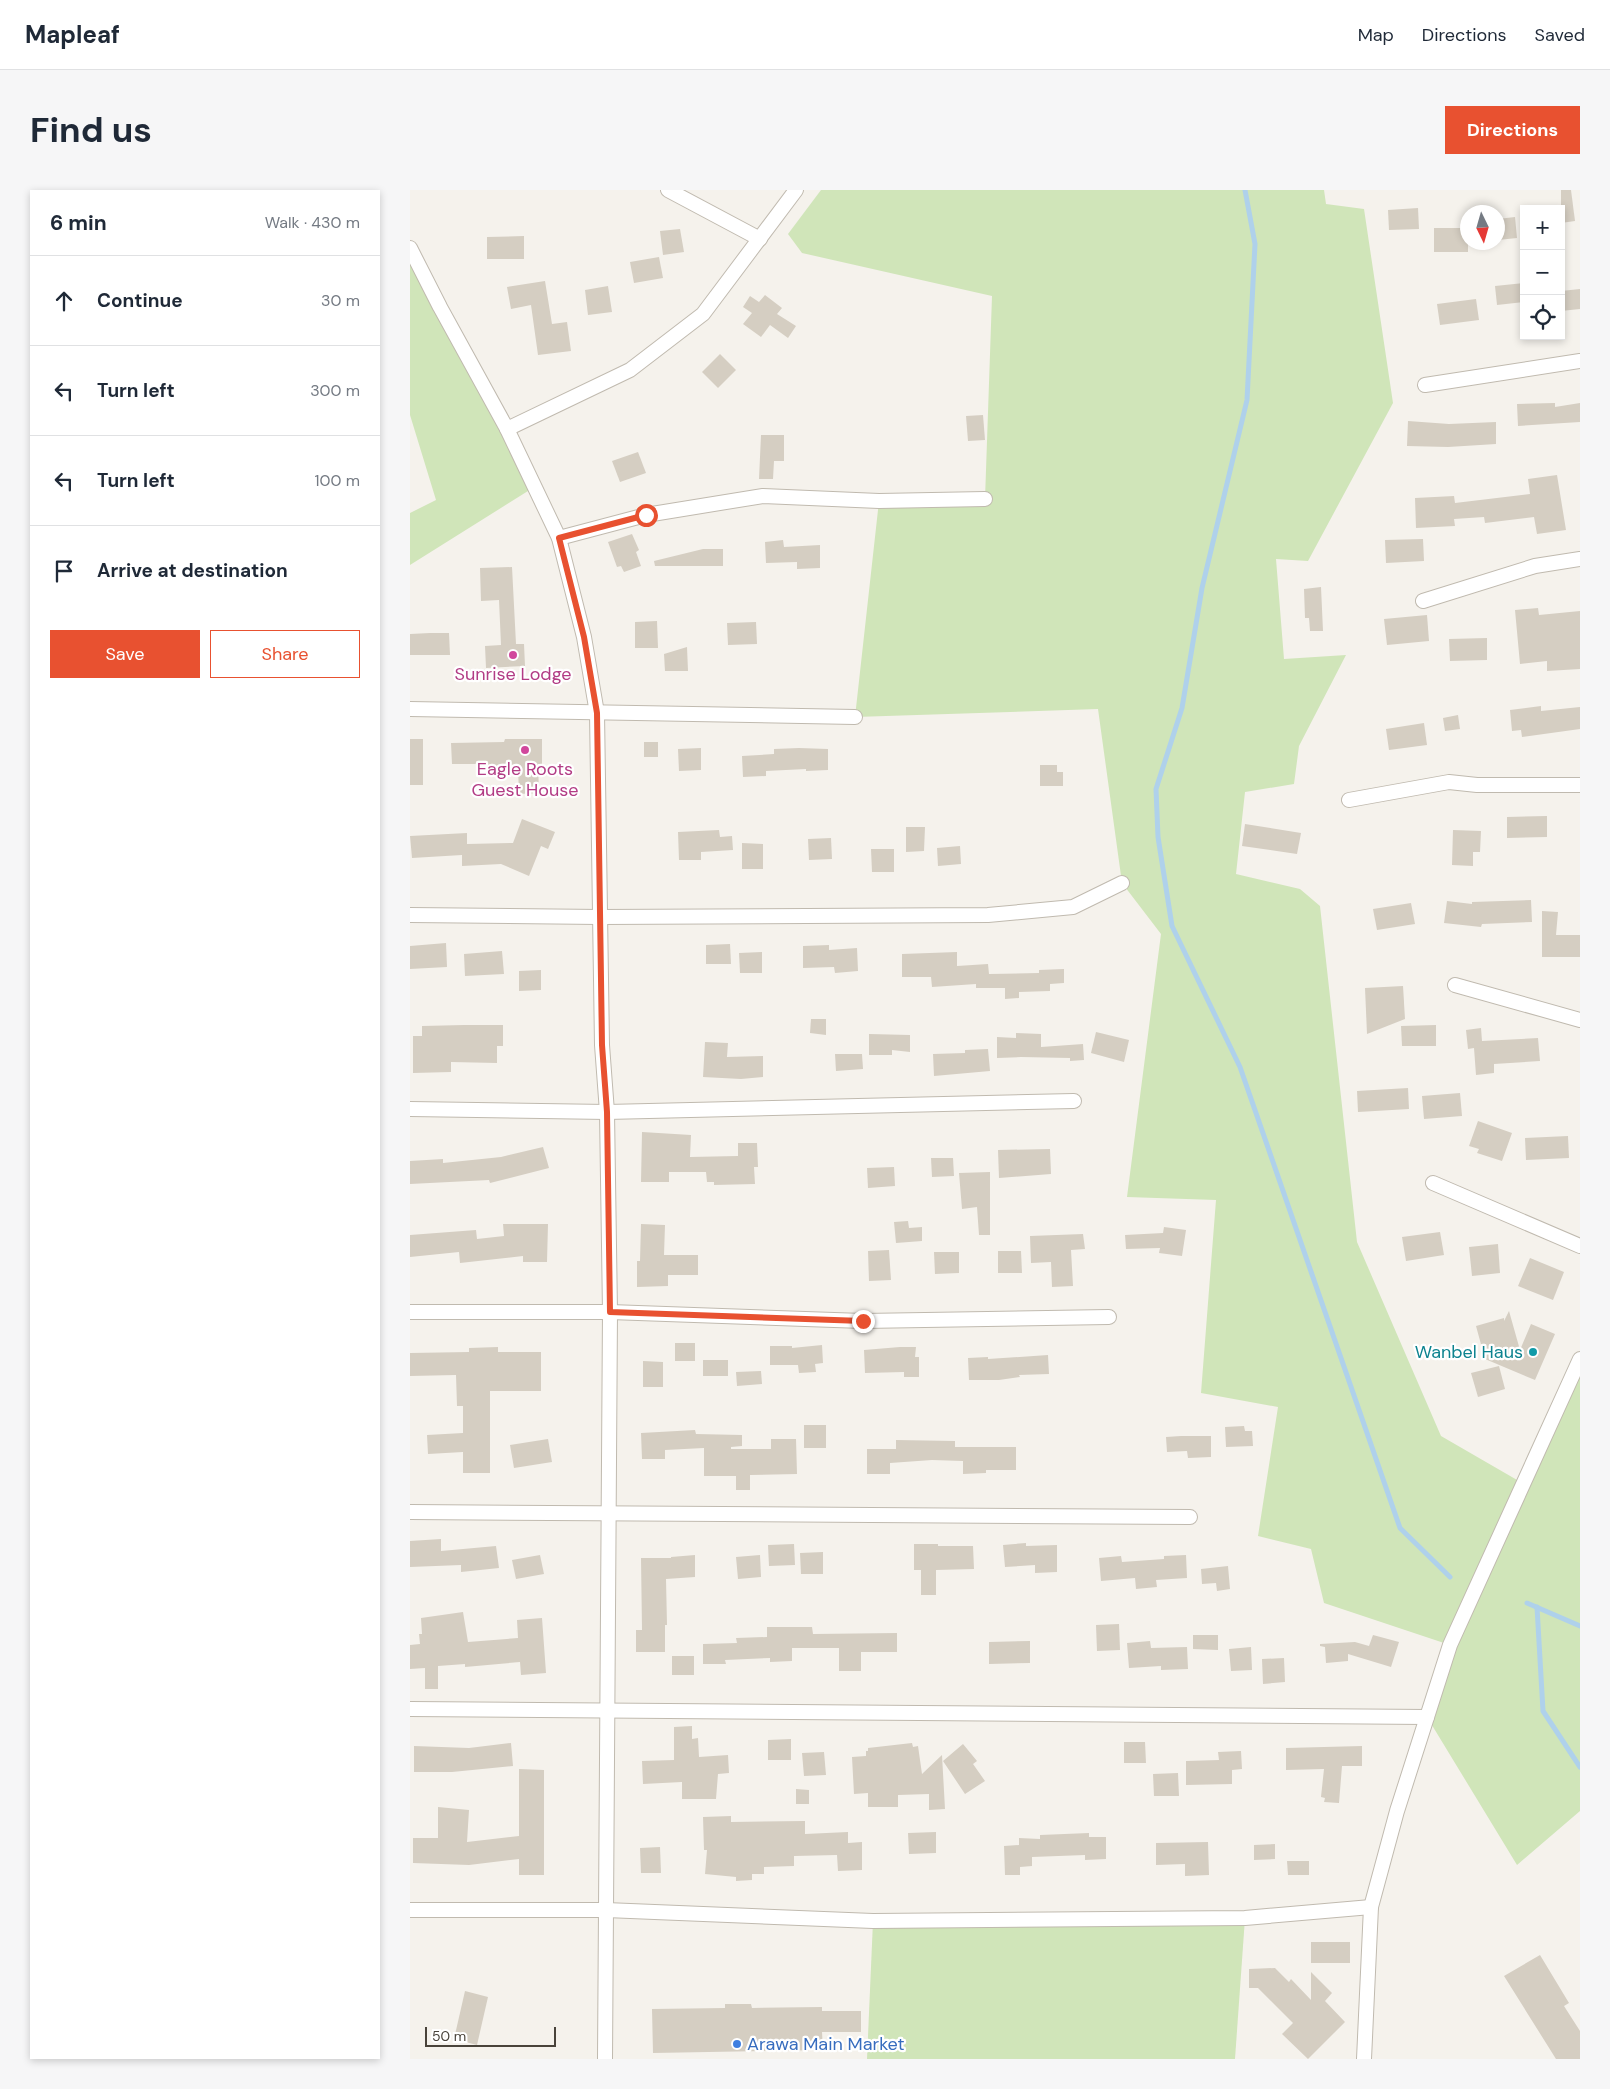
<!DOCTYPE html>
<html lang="en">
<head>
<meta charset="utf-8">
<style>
	:root { --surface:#fff; --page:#f6f6f7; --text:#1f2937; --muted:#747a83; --line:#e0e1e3; --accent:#e85130 }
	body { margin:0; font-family:"DM Sans",sans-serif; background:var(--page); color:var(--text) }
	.controls { position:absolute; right:15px; top:15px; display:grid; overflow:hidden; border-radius:0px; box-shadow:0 2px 8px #0003 }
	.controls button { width:45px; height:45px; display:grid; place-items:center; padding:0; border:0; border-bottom:1px solid var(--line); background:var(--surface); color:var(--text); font:25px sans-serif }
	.compass { position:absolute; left:1050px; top:15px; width:45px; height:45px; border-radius:50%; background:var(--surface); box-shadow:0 2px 8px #0003; rotate:175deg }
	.scale { position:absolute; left:15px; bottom:12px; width:131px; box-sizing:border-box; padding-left:5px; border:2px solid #49433a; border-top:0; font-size:14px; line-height:18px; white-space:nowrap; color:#49433a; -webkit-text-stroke:4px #fff; paint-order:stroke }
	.stop { position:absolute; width:15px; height:15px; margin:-11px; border:4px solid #e85130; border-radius:50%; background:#fff }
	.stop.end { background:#e85130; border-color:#fff; box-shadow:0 1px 5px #0008 }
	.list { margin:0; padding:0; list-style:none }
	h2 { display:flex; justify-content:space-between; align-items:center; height:65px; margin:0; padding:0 20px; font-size:21px }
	h2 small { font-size:16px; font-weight:400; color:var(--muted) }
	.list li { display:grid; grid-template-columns:32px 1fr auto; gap:15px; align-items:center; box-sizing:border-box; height:90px; padding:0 20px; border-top:1px solid var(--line) }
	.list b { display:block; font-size:19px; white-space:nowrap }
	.list em { font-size:16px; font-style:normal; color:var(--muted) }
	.actions { display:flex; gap:10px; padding:15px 20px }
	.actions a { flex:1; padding:11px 0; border:1px solid var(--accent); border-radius:0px; text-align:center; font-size:18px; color:var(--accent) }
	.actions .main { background:var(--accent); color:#fff }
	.icon { flex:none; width:28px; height:28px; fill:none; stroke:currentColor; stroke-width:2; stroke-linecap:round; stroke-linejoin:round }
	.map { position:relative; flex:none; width:1170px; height:1869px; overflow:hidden; border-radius:0px }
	header { display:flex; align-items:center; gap:30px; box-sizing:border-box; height:70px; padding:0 25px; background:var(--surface); border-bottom:1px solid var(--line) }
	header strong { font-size:24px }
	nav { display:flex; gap:28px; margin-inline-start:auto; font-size:18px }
	.intro { display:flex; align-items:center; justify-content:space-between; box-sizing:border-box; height:120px; padding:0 30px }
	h1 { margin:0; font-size:35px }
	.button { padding:12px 22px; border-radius:0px; background:var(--accent); color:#fff; font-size:18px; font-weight:700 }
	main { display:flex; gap:30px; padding:0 30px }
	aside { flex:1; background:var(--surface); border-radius:0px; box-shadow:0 2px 8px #0003 }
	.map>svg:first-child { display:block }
	.green { fill:#d0e5b9 }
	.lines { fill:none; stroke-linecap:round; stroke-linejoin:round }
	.stream { stroke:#afd1eb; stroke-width:5 }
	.building { fill:#d5cec2 }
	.street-casing { stroke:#c0baaf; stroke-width:16 }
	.street { stroke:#fff; stroke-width:14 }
	.route { stroke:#e85130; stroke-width:6 }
	.hotel-dot { fill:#d1479c; stroke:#fff; stroke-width:2 }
	.culture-dot { fill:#0f9aa8; stroke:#fff; stroke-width:2 }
	.shop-dot { fill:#3f7fe0; stroke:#fff; stroke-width:2 }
	.labels { text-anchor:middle; stroke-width:4.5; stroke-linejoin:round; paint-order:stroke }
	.hotel-label { font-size:18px; fill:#b23c85; stroke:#fff }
	.culture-label { font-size:18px; fill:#0d838f; stroke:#fff; text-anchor:end }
	.shop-label { font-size:18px; fill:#366cbe; stroke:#fff; text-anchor:start }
</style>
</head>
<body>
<header>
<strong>Mapleaf</strong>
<nav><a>Map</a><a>Directions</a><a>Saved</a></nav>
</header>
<div class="intro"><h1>Find us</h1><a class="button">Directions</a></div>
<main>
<aside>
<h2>6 min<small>Walk · 430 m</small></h2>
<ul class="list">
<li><svg class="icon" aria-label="ahead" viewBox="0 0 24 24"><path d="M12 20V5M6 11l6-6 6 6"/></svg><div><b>Continue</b></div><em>30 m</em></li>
<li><svg class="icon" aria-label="left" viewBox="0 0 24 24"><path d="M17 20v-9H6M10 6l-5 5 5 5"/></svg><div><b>Turn left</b></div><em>300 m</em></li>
<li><svg class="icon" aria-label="left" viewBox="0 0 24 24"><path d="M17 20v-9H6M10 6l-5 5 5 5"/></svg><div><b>Turn left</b></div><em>100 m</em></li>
<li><svg class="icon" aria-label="arrive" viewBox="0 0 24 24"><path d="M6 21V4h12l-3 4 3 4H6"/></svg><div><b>Arrive at destination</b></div></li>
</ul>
<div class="actions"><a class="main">Save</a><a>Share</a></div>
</aside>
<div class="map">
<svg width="1170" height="1869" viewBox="0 0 1170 1869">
	<rect width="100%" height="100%" fill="#f5f2ec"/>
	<g class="green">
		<polygon points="411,0 914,0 916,14 954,19 983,213 898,371 866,369 874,469 936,465 889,556 884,594 835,602 826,684 890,699 910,716 947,1052 1031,1246 1114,1294 1170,1169 1170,1621 1107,1675 1017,1527 1040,1455 914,1413 901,1359 848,1346 868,1217 791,1203 806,1010 717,1007 751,744 712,693 688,519 445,527 469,311 575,309 582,106 392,63 378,44"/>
		<polygon points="0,58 126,296 0,375 0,323 26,310 0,225"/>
		<polygon points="835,1728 825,1869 457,1869 463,1731"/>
	</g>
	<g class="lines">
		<g class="stream">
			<polyline points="835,0 845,54 837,210 792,398 772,518 746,599 748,647 762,736 830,877 990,1338 1040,1387"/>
			<polyline points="1117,1413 1170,1436"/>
			<polyline points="1127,1417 1133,1521 1170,1577"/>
		</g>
	</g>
	<g class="building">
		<polygon points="1151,0 1161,0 1165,31 1151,33"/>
		<polygon points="1008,18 1009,39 979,40 978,20"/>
		<polygon points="1105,27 1107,48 1088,50 1088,29"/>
		<rect x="1024" y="38" width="34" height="24"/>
		<polygon points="270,39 274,62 253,65 250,41"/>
		<polygon points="114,46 114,69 77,69 77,47"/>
		<polygon points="249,67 253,88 224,93 220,72"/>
		<polygon points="135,91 142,134 157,132 161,161 128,165 121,115 101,119 97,97"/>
		<polygon points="1114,93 1114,112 1087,115 1085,96"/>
		<polygon points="198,96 202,122 178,125 175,100"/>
		<polygon points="1170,99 1170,119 1151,121 1151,101"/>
		<polygon points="355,105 372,118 367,124 386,136 378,148 360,135 351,147 333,134 342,123 333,117 340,106 349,112"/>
		<polygon points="1066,109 1069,130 1030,135 1027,114"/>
		<polygon points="310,164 326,180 308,198 292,182"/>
		<polygon points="1145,213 1145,217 1170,213 1170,232 1108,236 1107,214"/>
		<polygon points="573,225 575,250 558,251 556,226"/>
		<polygon points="998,231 1039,234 1086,232 1086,254 1038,257 997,256"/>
		<polygon points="351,245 374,245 374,271 364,271 363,289 349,289"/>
		<polygon points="228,262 236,283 210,292 202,271"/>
		<polygon points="1147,285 1156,340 1127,344 1124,327 1075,333 1074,327 1044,329 1045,336 1006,338 1005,308 1044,306 1045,313 1120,304 1118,289"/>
		<polygon points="222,344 229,360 226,362 231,376 214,382 211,376 207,377 198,352"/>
		<polygon points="1013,349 1014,371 976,373 975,350"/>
		<polygon points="373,350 374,357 410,355 410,378 387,379 387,372 356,373 355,352"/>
		<polygon points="293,359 313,359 313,376 245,376 244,371"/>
		<polygon points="102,377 106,454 114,454 115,476 76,478 75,456 91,455 89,410 71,411 70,378"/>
		<polygon points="911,397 913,441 900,441 899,428 895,428 894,399"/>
		<polygon points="1128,418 1129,425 1170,421 1170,479 1137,481 1137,471 1110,474 1105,420"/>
		<polygon points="1017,425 1019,451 977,455 974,429"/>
		<polygon points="247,431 248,458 225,458 225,432"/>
		<polygon points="346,432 347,454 318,455 317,433"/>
		<polygon points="20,443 39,443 40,465 0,465 0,444"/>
		<polygon points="1077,448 1077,470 1040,471 1039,449"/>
		<polygon points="277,457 278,481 255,481 254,464"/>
		<polygon points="1131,516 1131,521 1170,517 1170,539 1112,547 1111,540 1102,541 1100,520"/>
		<polygon points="1048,525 1050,539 1035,541 1033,528"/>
		<polygon points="1014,533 1017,555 979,560 976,539"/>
		<rect x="0" y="549" width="13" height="46"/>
		<polygon points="95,549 132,549 132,574 128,574 129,603 109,604 108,578 66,579 66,574 42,574 41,553 94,552"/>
		<rect x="234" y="552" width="14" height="15"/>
		<polygon points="291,558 291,580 269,581 268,559"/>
		<polygon points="389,558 418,559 418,580 396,581 396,579 356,581 356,586 333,587 332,566 364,564 364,559"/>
		<polygon points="630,575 647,575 647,582 653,582 653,596 630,596"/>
		<polygon points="1137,626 1137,647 1097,648 1097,627"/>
		<polygon points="112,629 145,642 138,659 131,656 119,686 91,674 52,676 52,665 2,668 0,646 57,643 57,654 103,653"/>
		<polygon points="835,634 891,643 887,664 832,656"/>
		<polygon points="496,637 515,637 514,661 496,662"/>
		<polygon points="309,640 310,647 322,646 323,660 291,662 291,670 269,670 268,642"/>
		<polygon points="1043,640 1071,641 1070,662 1063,662 1063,676 1042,675"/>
		<polygon points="421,648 422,669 399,670 398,649"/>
		<polygon points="332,653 353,654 353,679 332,679"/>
		<polygon points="550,656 551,674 528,676 527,658"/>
		<polygon points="461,659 484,659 484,682 462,682"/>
		<polygon points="1121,710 1122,732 1072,734 1071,737 1034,733 1037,711 1062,714 1062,712"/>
		<polygon points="1001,713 1005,734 967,740 963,719"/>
		<polygon points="1132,721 1148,722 1146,745 1170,745 1170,767 1132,767"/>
		<polygon points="36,753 37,777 0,779 0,756"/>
		<polygon points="320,754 321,774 296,774 296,755"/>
		<polygon points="419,755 419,760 447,758 448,781 425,783 424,777 393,778 393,756"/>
		<polygon points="92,761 94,784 55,786 54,764"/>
		<polygon points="352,762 352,783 330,783 329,763"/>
		<polygon points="547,762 547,776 578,774 579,784 629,783 629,780 654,779 654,793 640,794 640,801 609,802 609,808 595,809 595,798 566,798 566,794 522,797 521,787 492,787 492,764"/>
		<polygon points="131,780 131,800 109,801 109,781"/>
		<polygon points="993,796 995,829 957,844 955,798"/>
		<polygon points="401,829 416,829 416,845 400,843"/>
		<polygon points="54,835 93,835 93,856 87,856 87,873 41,872 41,882 3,883 3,846 12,846 12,836"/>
		<polygon points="1026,835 1026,856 992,856 991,836"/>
		<polygon points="1071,838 1072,851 1128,848 1130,871 1084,874 1084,883 1066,885 1064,858 1058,859 1056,840"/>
		<polygon points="686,842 719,850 714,872 681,863"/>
		<polygon points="606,843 631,844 631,857 673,854 674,870 660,871 660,868 611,867 587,868 587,847 606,848"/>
		<polygon points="459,844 500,845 500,862 482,860 482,865 459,865"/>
		<polygon points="295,852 318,853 317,867 353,866 353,887 331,889 293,887"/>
		<polygon points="578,859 580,881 524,886 523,864 555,863 555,860"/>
		<polygon points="425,864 452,864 453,879 426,881"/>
		<polygon points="998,898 999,919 948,922 947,901"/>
		<polygon points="1050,903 1052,926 1014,929 1012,906"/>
		<polygon points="1068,931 1102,943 1092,971 1067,963 1069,959 1059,956"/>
		<polygon points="232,942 281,945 280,967 328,966 328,953 347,953 348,977 344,977 345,994 304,995 304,992 297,992 296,982 259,982 259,992 231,992"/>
		<polygon points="1158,946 1159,968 1116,970 1115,948"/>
		<polygon points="133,957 139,978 80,993 79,990 0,994 0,971 33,969 33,973 91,967"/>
		<polygon points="640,959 641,984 589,988 588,960"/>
		<polygon points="521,968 543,968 544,986 522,987"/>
		<polygon points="484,977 485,996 458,998 457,978"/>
		<polygon points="580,982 580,1045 569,1045 567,1017 552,1019 549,983"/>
		<polygon points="498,1031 499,1038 512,1037 512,1051 486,1053 484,1032"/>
		<polygon points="93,1034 138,1034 137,1072 113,1072 113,1066 50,1073 49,1062 0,1067 0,1045 66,1040 67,1049 94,1046"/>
		<polygon points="231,1034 255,1035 254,1065 288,1065 288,1085 258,1085 258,1096 227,1097 227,1071 230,1071"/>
		<polygon points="754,1037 776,1040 772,1066 749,1063 750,1058 716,1059 715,1045 753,1043"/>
		<polygon points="1030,1042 1034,1065 996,1071 992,1047"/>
		<polygon points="673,1044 675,1059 661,1060 663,1096 642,1097 641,1072 621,1073 620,1046"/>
		<polygon points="1088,1054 1090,1083 1062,1086 1059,1057"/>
		<polygon points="479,1060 481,1090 459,1091 458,1061"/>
		<polygon points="588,1061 611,1061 612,1083 588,1083"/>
		<polygon points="524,1062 549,1062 549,1083 525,1084"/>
		<polygon points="1120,1068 1154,1082 1143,1110 1108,1096"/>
		<polygon points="1099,1121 1110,1160 1121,1134 1145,1144 1125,1190 1075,1169 1066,1136 1094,1128 1094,1131"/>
		<rect x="265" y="1153" width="20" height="18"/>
		<polygon points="412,1155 413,1173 405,1174 406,1182 389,1183 388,1175 360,1175 360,1156 382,1156 382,1158"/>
		<polygon points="88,1157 88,1162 131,1162 131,1201 80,1201 80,1283 53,1283 53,1262 18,1264 17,1245 53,1243 53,1216 47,1216 46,1185 0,1186 0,1163 59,1162 59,1158"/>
		<polygon points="490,1157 506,1157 505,1167 509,1167 509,1187 494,1187 494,1182 455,1183 454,1160"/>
		<polygon points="638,1165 639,1184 609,1185 610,1187 589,1190 559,1190 558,1168 578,1167 578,1169"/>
		<rect x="293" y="1170" width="25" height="16"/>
		<polygon points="233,1171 253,1172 253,1197 233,1197"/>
		<polygon points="1089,1176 1095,1199 1068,1207 1061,1183"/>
		<polygon points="351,1181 352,1194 327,1196 326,1182"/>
		<rect x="394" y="1235" width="22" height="23"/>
		<polygon points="834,1236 835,1241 842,1241 843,1256 816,1257 815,1237"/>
		<polygon points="285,1240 286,1244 332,1245 332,1256 321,1257 321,1259 361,1259 361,1249 386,1249 387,1284 340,1285 340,1300 326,1300 326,1286 294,1286 294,1258 255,1260 255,1269 232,1269 231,1243"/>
		<polygon points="771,1246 801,1246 801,1267 778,1268 777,1261 757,1262 756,1247"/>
		<polygon points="138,1249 142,1272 104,1278 100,1255"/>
		<polygon points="486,1250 545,1251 545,1257 606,1257 606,1280 576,1280 576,1283 553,1284 553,1271 522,1270 480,1273 480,1284 457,1284 457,1259 486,1259"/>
		<polygon points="31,1349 31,1361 86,1356 89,1378 51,1382 51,1375 0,1377 0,1351"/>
		<polygon points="616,1353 616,1356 647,1355 647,1382 625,1383 625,1375 595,1377 593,1355"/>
		<polygon points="384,1354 385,1375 359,1376 358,1355"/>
		<polygon points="504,1354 528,1354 528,1356 563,1356 564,1379 526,1380 526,1405 511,1405 511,1380 504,1380"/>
		<polygon points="413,1362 413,1384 391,1384 390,1363"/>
		<polygon points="130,1365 134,1384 106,1389 102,1370"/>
		<polygon points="285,1365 285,1387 256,1389 257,1435 255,1435 255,1462 226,1462 226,1440 232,1440 231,1368 261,1368 261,1367"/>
		<polygon points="350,1365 351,1387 328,1389 326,1367"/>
		<polygon points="776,1365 777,1388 746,1390 747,1397 726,1399 725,1388 691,1391 689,1368 711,1366 712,1372 754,1369 754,1366"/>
		<polygon points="818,1376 820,1399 807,1401 806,1393 792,1394 791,1379"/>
		<polygon points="53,1422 58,1452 108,1448 107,1430 132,1428 136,1483 111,1485 110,1472 55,1477 55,1474 28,1476 28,1499 15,1499 15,1478 0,1479 0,1455 10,1454 9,1444 12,1444 11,1428"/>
		<polygon points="709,1434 710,1460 687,1461 686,1435"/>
		<polygon points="357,1437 402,1437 403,1444 487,1443 487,1462 451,1462 451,1481 429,1481 429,1458 382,1458 382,1471 360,1472 360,1468 315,1470 316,1474 293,1474 293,1454 327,1453 326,1448 357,1447"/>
		<polygon points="783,1445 808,1445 808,1460 783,1459"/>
		<polygon points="963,1445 989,1452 981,1477 938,1464 938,1471 916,1473 915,1457 910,1456 910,1454 945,1452 959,1456"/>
		<polygon points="620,1451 620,1473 579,1474 579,1452"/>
		<polygon points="740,1451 741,1458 777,1457 778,1479 751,1480 751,1476 719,1478 717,1453"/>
		<polygon points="841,1457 842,1480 821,1481 819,1459"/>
		<rect x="262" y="1466" width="22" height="19"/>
		<polygon points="874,1468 875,1492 853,1494 852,1469"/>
		<polygon points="282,1536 282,1549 288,1548 289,1567 318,1565 319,1583 308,1584 306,1609 272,1609 272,1592 233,1594 232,1571 264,1570 264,1537"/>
		<polygon points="381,1549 381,1570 358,1570 358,1550"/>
		<polygon points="714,1552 735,1552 736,1573 714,1573"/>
		<polygon points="101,1553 103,1576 42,1582 4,1582 4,1556 59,1558"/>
		<polygon points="502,1553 503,1557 508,1556 512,1584 532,1565 535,1619 519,1620 519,1604 488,1605 488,1617 458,1617 458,1603 444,1604 442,1567 456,1566 456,1561 458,1561 458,1558"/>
		<polygon points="553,1554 567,1571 563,1574 575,1591 555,1604 533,1571"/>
		<polygon points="952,1556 952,1576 932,1576 929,1613 914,1612 915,1608 911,1607 914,1579 876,1580 876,1558"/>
		<polygon points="831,1561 832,1579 822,1580 822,1594 776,1595 776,1571 809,1570 808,1562"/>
		<polygon points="414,1562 416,1585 394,1586 392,1563"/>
		<polygon points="109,1579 134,1580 134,1685 109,1685 109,1669 59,1675 3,1673 3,1648 28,1648 28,1617 59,1620 57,1652 109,1646"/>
		<polygon points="768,1583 769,1606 744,1606 743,1584"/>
		<polygon points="386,1599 399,1600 399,1614 386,1614"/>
		<polygon points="321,1626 321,1632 395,1631 395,1644 438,1642 438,1653 452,1652 452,1680 428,1681 427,1665 384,1666 384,1676 354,1677 354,1684 342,1684 342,1690 326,1691 326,1687 295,1684 297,1660 294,1660 293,1627"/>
		<polygon points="526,1642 526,1663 499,1664 498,1643"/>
		<polygon points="679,1643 679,1647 696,1647 696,1669 675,1670 675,1665 622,1667 622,1676 610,1677 610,1685 595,1685 594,1656 609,1655 609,1648 630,1649 630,1645"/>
		<polygon points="798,1652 799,1685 775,1686 775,1674 746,1675 746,1653"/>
		<polygon points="865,1654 865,1669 844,1670 844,1655"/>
		<polygon points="250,1657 251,1683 231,1683 230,1658"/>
		<polygon points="877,1671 899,1671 899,1685 878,1685"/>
		<rect x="901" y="1752" width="39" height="21"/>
		<polygon points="1130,1765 1159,1813 1154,1816 1170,1841 1170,1869 1146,1869 1094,1786"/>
		<polygon points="865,1778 879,1792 881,1789 901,1810 901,1782 922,1803 915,1811 935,1832 898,1869 872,1844 883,1833 848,1798 839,1798 839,1779"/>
		<polygon points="55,1801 78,1807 67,1855 44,1849"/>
		<polygon points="315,1814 341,1814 342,1818 412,1817 412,1821 451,1821 451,1842 412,1842 413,1860 243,1863 242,1819 315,1818"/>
	</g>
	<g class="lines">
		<defs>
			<g id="street">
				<polyline points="258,0 350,49"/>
				<polyline points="0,58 30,117 97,239 149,348 174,447 187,523 192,855 197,922 200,1122 195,1869"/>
				<polyline points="1015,195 1170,171"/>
				<polyline points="97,239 220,180 293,124 386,0"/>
				<polyline points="149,348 236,325 353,306 469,311 575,309"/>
				<polyline points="1013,411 1125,376 1170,369"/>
				<polyline points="0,519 445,527"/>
				<polyline points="939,610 1039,592 1067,595 1170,595"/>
				<polyline points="0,725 190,727 578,725 663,717 712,693"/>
				<polyline points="1045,795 1170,830"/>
				<polyline points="0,919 197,922 664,911"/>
				<polyline points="1023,993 1170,1056"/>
				<polyline points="0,1122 200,1122 453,1131 699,1127"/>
				<polyline points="0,1322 780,1327"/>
				<path d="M0,1519C339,1524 678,1522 1017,1527"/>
				<polyline points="0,1720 196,1720 463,1731 835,1728 961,1717"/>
				<polyline points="954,1869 961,1717 987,1621 1040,1455 1170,1169"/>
			</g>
		</defs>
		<use href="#street" class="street-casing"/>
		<use href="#street" class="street"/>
	</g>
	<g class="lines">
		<polyline class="route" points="236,325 149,348 174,447 187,523 192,855 197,922 200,1122 453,1131"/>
	</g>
	<g class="hotel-dot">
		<circle cx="103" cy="465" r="5"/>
		<circle cx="115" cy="560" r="5"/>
	</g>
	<circle class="culture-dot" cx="1123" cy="1162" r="5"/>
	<circle class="shop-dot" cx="327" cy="1854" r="5"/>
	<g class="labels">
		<g class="hotel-label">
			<text x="103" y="490">Sunrise Lodge</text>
			<text x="115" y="585">Eagle Roots<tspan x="115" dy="21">Guest House</tspan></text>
		</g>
		<g class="culture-label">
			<text x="1113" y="1168">Wanbel Haus</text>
		</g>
		<g class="shop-label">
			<text x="337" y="1860">Arawa Main Market</text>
		</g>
	</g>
</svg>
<div class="controls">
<button>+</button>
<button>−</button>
<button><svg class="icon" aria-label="locate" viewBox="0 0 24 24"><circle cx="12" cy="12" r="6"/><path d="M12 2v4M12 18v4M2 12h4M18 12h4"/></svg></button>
</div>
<svg class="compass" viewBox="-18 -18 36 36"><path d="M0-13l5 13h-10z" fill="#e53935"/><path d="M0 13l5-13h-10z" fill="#747a83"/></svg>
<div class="scale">50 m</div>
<div class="stop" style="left:236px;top:325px"></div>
<div class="stop end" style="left:453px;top:1131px"></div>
</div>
</main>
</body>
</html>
